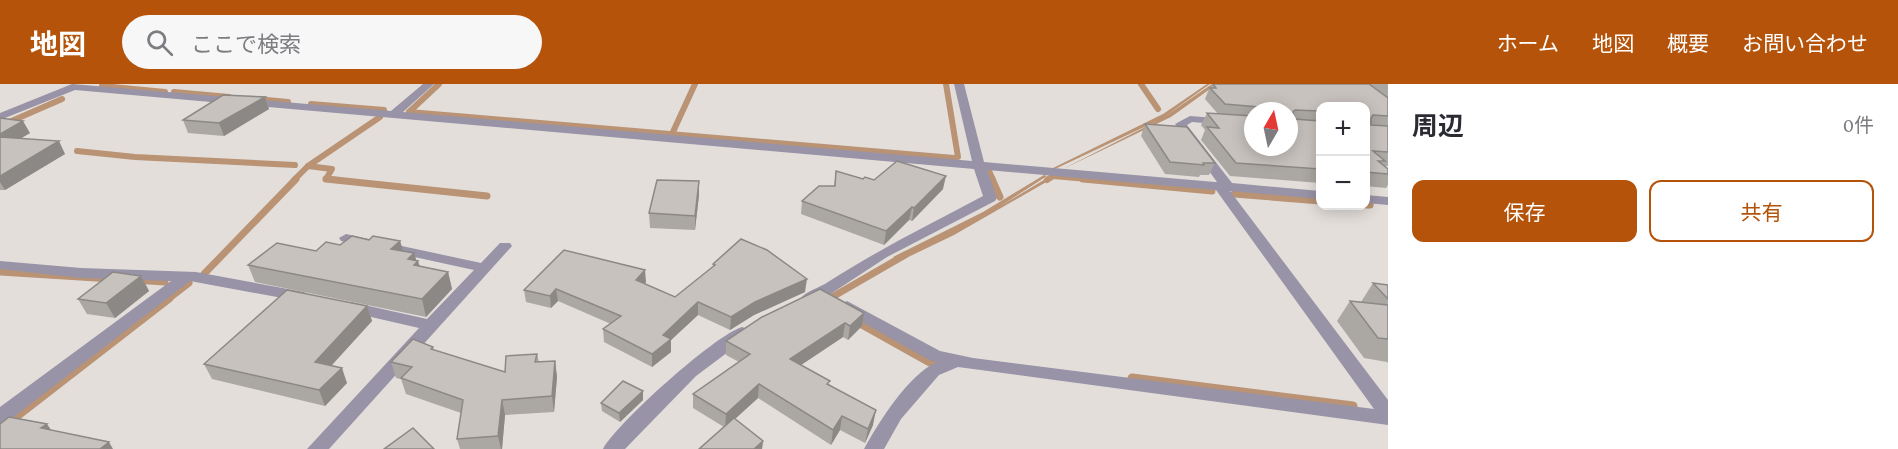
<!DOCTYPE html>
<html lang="ja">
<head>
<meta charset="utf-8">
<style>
	:root { --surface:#fff; --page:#f7f7f7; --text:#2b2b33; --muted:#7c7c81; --line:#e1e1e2; --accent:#b45309 }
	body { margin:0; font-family:"Crimson Pro","Noto Sans JP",serif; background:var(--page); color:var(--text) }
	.controls { position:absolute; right:18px; top:18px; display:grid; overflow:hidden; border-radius:12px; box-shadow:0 3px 15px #0003 }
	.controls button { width:54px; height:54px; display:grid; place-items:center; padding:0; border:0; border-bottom:2px solid var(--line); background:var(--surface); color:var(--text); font:30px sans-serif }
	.compass { position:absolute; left:1244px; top:18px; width:54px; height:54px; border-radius:50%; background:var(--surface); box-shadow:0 3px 15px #0003; rotate:9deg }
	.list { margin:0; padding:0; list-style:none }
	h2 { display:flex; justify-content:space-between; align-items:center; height:78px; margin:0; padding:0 24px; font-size:26px }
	h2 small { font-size:20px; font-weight:400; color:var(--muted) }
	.actions { display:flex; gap:12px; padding:18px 24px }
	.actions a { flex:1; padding:14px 0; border:2px solid var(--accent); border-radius:12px; text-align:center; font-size:21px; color:var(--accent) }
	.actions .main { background:var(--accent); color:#fff }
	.icon { flex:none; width:33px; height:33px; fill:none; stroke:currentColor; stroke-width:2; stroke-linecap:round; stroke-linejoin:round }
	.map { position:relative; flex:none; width:1388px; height:365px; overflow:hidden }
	header { display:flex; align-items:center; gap:36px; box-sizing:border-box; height:84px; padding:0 30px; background:var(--accent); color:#fff }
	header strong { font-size:28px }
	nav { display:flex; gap:33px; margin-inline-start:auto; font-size:21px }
	.search { width:420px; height:54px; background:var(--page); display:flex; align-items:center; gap:15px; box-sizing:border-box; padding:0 21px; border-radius:33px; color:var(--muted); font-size:22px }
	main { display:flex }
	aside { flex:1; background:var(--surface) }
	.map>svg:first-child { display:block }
	.water { fill:#b99374 }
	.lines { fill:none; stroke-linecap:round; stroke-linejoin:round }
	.stream-far2 { stroke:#b99374; stroke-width:6 }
	.stream-far1 { stroke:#b99374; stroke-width:7 }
	.stream { stroke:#b99374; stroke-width:9 }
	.minor { fill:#9893a6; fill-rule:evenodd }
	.wall { fill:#aba7a3; fill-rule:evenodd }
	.shaded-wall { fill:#8b8885 }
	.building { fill:#c7c2be; stroke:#8b8885; stroke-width:1.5 }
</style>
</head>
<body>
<header>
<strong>地図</strong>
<div class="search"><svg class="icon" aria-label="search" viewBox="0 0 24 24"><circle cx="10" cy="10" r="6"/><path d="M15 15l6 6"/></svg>ここで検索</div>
<nav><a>ホーム</a><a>地図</a><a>概要</a><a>お問い合わせ</a></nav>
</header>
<main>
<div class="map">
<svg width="1388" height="365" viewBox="0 0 1388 365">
	<rect width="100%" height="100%" fill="#e3deda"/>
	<g class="water">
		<polygon points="1207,0 1210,0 1164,33 1212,0 1217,0 1171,33 1061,86 1157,37 1055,85 1053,84 1163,30"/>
		<polygon points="1044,91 1047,92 999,123 1052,91 1055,93 954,151 900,177 893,173 983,128"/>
	</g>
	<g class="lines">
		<g class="stream-far2">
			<polyline points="946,0 958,73"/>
			<polyline points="1141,0 1158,25"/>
			<polyline points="102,2 165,8"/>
			<polyline points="174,8 229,13"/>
			<polyline points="256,15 288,18"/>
			<polyline points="311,20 384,26"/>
			<polyline points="409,28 954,74"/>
			<polyline points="409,28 439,0"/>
			<polyline points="0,42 62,15"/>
			<polyline points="672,50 695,0"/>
			<polyline points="77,67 135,73 295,81"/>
			<polyline points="308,82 332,85 326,95 339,96"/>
			<polyline points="989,87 993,96"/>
			<polyline points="294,96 308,82 380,33"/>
			<polyline points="1047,96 1053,92 1099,96"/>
		</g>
		<g class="stream-far1">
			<polyline points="326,95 487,112"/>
			<polyline points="992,95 1000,113"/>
			<polyline points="1083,95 1212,107"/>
			<polyline points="1234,110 1320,117"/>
			<polyline points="1366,121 1370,121"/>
			<polyline points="0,188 112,195"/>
			<polyline points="204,190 296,95"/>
			<polyline points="133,196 165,198"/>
			<polyline points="167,216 189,199"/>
			<polyline points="827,216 905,171"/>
		</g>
		<g class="stream">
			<polyline points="827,216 830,214"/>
			<polyline points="855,236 930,278 942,275"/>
			<polyline points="1132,294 1353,322"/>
			<polyline points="0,345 169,214"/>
		</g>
		<g class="minor">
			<path d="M72,0L391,27L423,0H434L403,28L972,77L954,0H964L984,78L1215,98H1217L1175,40L1190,32L1253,37V43L1192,38L1187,41L1232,99L1320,107V115L1230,107L1388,316V341L958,283L939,291L901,335L884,365H864C879,338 908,291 937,278L929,276L841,226L839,222L847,217L940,267L973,274L1374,325L1216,106L987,86L997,114L995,117L887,173L829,211L808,220L800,215C806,207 819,204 828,198C878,166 930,140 983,112L974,85L75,6L0,36V29Z"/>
			<polygon points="1366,111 1388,113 1388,121 1366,119"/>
			<polygon points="346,150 481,179 500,159 510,159 512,162 329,365 307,365 419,244 345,227 343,223 345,219 351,218 427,235 474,186 341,157 339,154"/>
			<polygon points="0,177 81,184 196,188 304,208 312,213 304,218 190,197 7,338 0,340 0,323 171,197 81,194 0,185"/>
			<path d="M742,243L748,245L750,249L748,253L696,292L625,365H603C616,340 715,251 742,243Z"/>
		</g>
	</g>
	<g class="wall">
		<path d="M1211,0H1388V82H1384L1388,85V101L1386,104L1365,102V22H1320V99L1230,92L1201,56L1205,46L1201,41L1207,29L1218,30L1205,15ZM1253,27H1289L1253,63Z"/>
		<polygon points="265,13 269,25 224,52 188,49 183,36"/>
		<polygon points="0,34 30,49 21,54 65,70 5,106 0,106"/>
		<polygon points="1145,40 1215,79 1209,91 1200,91 1199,93 1165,90 1141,52"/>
		<polygon points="836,87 863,95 943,105 912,137 909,136 884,161 801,130 802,117 834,102"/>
		<polygon points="699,111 695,146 650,144 649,129"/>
		<polygon points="369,156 400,157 403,167 416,176 420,182 448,188 452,205 426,233 255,198 248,181"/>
		<polygon points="713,180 805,208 754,231 730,246 698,231 671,256 671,268 652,283 604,258 603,245 611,240 558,217 551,224 526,218 524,206 646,198 644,200 675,213 713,183"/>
		<polygon points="141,192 149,207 115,234 87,230 78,215"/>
		<polygon points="1373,199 1388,201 1388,279 1387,278 1364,274 1337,237 1350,217 1361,218"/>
		<polygon points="367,222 372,237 331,282 347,299 325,322 212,295 204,280"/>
		<polygon points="864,229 862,242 848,256 843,253 801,281 829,302 873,341 865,359 840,346 831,361 758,314 735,335 763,357 762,365 699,365 724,343 693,324 693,310 739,278 726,271 726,257"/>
		<polygon points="433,263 434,266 505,288 537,270 539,278 555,277 557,293 554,328 505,331 502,365 460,365 457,355 461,329 406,310 401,295 396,294 391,278"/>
		<polygon points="643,316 620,338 602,327 601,319"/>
	</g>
	<g class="shaded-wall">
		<polygon points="265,13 269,25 224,52 219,39"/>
		<polygon points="23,37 30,49 3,65 0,60 0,50"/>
		<polygon points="59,57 65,70 5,106 0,98 0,92"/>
		<polygon points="946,92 943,105 912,137 914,124"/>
		<polygon points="699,97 699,111 695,146 695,132"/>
		<polygon points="912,123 909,136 884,161 886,147"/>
		<polygon points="400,157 405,173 391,165"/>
		<polygon points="414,169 417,178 418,177 423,193 408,175"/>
		<polygon points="645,186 646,198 637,208 636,196"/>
		<polygon points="448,188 452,205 426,233 422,215"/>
		<polygon points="141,192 149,207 115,234 106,219"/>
		<polygon points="807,195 805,208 754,231 730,246 731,233 755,218"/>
		<polygon points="556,205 558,217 551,224 550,212"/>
		<polygon points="698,218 698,231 671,256 671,268 652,283 652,270 663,251"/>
		<polygon points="367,222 372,237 321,293 315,278"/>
		<polygon points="864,229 862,242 848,256 850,242"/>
		<polygon points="845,239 843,253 789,289 790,275"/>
		<polygon points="555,277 557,293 554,328 552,312"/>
		<polygon points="342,284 347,299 325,322 319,306"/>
		<polygon points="759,300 758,314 725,344 726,330"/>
		<polygon points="643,307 643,316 620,338 619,329"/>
		<polygon points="502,316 505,331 502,365 501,365 498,352"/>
		<polygon points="876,326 873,341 865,359 868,345"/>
		<polygon points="842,332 840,346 831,361 833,346"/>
		<polygon points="47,340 58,356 41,344"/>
		<polygon points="763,357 762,365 754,365"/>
		<polygon points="109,358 113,365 100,365"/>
	</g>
	<g class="building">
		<polygon points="1213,0 1369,0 1388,14 1388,32 1373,31 1371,34 1371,41 1388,42 1388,68 1373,67 1385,77 1378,77 1388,85 1388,90 1365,88 1365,22 1320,22 1320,27 1295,26 1293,28 1294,35 1320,37 1320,85 1236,79 1207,43 1219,44 1207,29 1253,32 1253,63 1289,63 1289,27 1260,27 1261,25 1259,23 1225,20 1210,4 1216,4"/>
		<polygon points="223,11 265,13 219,39 183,36"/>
		<polygon points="0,34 23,37 0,50"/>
		<polygon points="1145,40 1187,43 1215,79 1203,79 1204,81 1170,78"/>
		<polygon points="0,53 59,57 0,92"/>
		<polygon points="897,77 946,92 914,124 912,123 886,147 802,117 819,102 835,102 836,87 863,95 865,93 874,96"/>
		<polygon points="657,96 699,97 695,132 649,129"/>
		<polygon points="352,152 369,156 373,152 400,157 391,165 414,169 408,175 418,177 414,181 448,188 422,215 248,181 277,159 316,167 326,158 340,161"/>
		<polygon points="741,155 767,166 807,195 755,218 731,233 698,218 663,251 671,255 652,270 603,245 621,232 556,205 550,212 524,206 564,166 645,186 636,196 675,213 715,181 713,180"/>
		<polygon points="113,188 141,192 106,219 78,215"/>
		<polygon points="1373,199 1388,201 1388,215"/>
		<polygon points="820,205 864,229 850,242 845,239 790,275 830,297 827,300 876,326 868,345 842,332 833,346 759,300 726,330 693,310 750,270 726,257 762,233"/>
		<polygon points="287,206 367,222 315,278 342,284 319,306 204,280"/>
		<polygon points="1350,217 1388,221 1388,255 1378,254"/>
		<polygon points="413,255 433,263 431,265 505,288 506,272 537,270 535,278 555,277 552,312 502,316 498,352 457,355 463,316 401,294 412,283 391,278"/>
		<polygon points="623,297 643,307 619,329 601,319"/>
		<polygon points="9,333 47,340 41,344 109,358 100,365 0,365 0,340"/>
		<polygon points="734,334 763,357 754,365 699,365"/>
		<polygon points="413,344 434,365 384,365"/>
	</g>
</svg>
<div class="controls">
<button>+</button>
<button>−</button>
</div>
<svg class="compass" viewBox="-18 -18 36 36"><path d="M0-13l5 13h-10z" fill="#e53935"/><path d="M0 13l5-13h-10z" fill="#7c7c81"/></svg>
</div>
<aside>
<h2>周辺<small>0件</small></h2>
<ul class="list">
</ul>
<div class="actions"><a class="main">保存</a><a>共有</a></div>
</aside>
</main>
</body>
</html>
